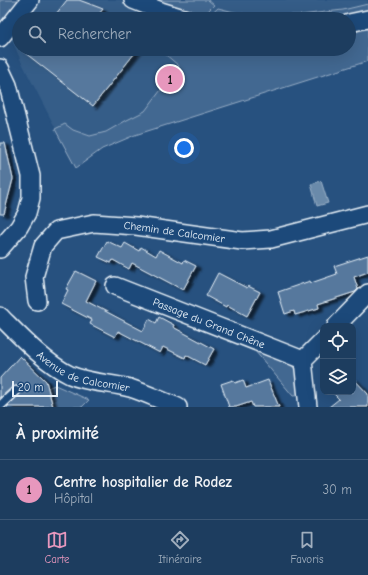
<!DOCTYPE html>
<html lang="fr">
<head>
<meta charset="utf-8">
<style>
	:root { --surface:#1d3d5f; --page:#2a4868; --text:#f1f3f6; --muted:#a0aebd; --line:#3b5674; --accent:#e797bd }
	body { margin:0; font-family:"Comic Neue",sans-serif; background:var(--page); color:var(--text) }
	.controls { position:absolute; right:12px; bottom:12px; display:grid; overflow:hidden; border-radius:8px; box-shadow:0 4px 16px #0002 }
	.controls button { width:36px; height:36px; display:grid; place-items:center; padding:0; border:0; border-bottom:1px solid var(--line); background:var(--surface); color:var(--text); font:20px sans-serif }
	.scale { position:absolute; left:12px; bottom:10px; width:46px; box-sizing:border-box; padding-left:4px; border:2px solid #e8f1f8; border-top:0; font-size:11px; line-height:14px; white-space:nowrap; color:#e8f1f8; -webkit-text-stroke:3px #1f4a7a; paint-order:stroke }
	.you { position:absolute; left:184px; top:148px; width:14px; height:14px; margin:-10px; border:3px solid #fff; border-radius:50%; background:#1a73e8; box-shadow:0 0 0 6px #1a73e833 }
	.badge { display:grid; place-items:center; width:26px; height:26px; border-radius:50%; background:var(--accent); color:#111; font-size:13px; font-weight:700 }
	.pin { position:absolute; translate:-50% -50%; border:2px solid #fff; box-shadow:0 1px 4px #0006 }
	.list { margin:0; padding:0; list-style:none }
	h2 { display:flex; justify-content:space-between; align-items:center; height:52px; margin:0; padding:0 16px; font-size:17px }
	h2 small { font-size:13px; font-weight:400; color:var(--muted) }
	.list li { display:grid; grid-template-columns:26px 1fr auto; gap:12px; align-items:center; box-sizing:border-box; height:60px; padding:0 16px; border-top:1px solid var(--line) }
	.list b { display:block; font-size:15px; white-space:nowrap }
	.list p { margin:0; font-size:13px; white-space:nowrap; color:var(--muted) }
	.list em { font-size:13px; font-style:normal; color:var(--muted) }
	.icon { flex:none; width:22px; height:22px; fill:none; stroke:currentColor; stroke-width:2; stroke-linecap:round; stroke-linejoin:round }
	.map { position:relative; flex:none; width:368px; height:407px; overflow:hidden }
	.search { position:absolute; background:var(--surface); box-shadow:0 4px 16px #0002; left:12px; right:12px; top:12px; height:44px; display:flex; align-items:center; gap:10px; box-sizing:border-box; padding:0 14px; border-radius:22px; color:var(--muted); font-size:15px }
	.sheet { height:112px; background:var(--surface) }
	nav { display:flex; justify-content:space-around; align-items:center; box-sizing:border-box; height:56px; border-top:1px solid var(--line); background:var(--surface); font-size:11px; color:var(--muted) }
	nav a { display:grid; justify-items:center; gap:2px }
	nav .on { color:var(--accent) }
	.map>svg:first-child { display:block }
	.built { fill:#355d88; fill-rule:evenodd }
	.green { fill:#436891; stroke:#96acc4 }
	.water { fill:#6b8aaa; stroke:#9db3c9 }
	.building { fill:#57789d; stroke:#e8f1f8; filter:url(#shadow) }
	.lines { fill:none; stroke-linecap:round; stroke-linejoin:round }
	.lane-casing { stroke:#e8f1f8; stroke-width:11 }
	.street-casing { stroke:#e8f1f8; stroke-width:20 }
	.lane { stroke:#1f4a7a; stroke-width:8 }
	.street { stroke:#1f4a7a; stroke-width:17 }
	.labels { text-anchor:middle; stroke-width:3; stroke-linejoin:round; paint-order:stroke }
	.street-label { font-size:11px; fill:#e8f1f8; stroke:#1f4a7a }
</style>
</head>
<body>
<div class="map">
<svg width="368" height="407" viewBox="0 0 368 407">
	<defs>
		<filter id="shadow"><feDropShadow dx="4.5" dy="2.5" stdDeviation="1" flood-color="#0009"/></filter>
	</defs>
	<rect width="100%" height="100%" fill="#27517f"/>
	<filter id="ink" filterUnits="userSpaceOnUse"><feTurbulence type="fractalNoise" baseFrequency=".025" numOctaves="2"/><feDisplacementMap in="SourceGraphic" scale="8" xChannelSelector="R" yChannelSelector="G"/><feConvolveMatrix kernelMatrix="1 2 1 2 8 2 1 2 1" color-interpolation-filters="sRGB"/></filter>
	<g filter="url(#ink)">
		<path class="built" d="M0,0H368V61L135,135L102,149L76,168L21,61L12,40L0,31ZM19,19H349V49H19Z"/>
		<g class="green">
			<polygon points="0,0 22,0 0,28"/>
			<polygon points="148,0 208,0 214,5 204,15 189,12"/>
			<polygon points="368,4 368,12 337,19 223,19 208,17 218,8 234,12 254,15 300,15 343,10"/>
			<polygon points="368,28 368,61 135,135 102,149 76,168 55,129 65,124 73,130 90,136 106,132 127,120 145,111 179,66 165,54 170,49 349,49 349,34"/>
			<polygon points="255,351 264,351 279,356 293,367 299,375 303,395 293,396"/>
			<polygon points="55,385 89,400 82,407 54,407 47,388"/>
		</g>
		<polygon class="water" points="321,181 328,203 317,206 311,184"/>
		<g class="building">
			<polygon points="67,0 79,0 103,9 95,19 52,19"/>
			<polygon points="20,49 138,49 93,106"/>
			<polygon points="0,143 5,143 13,179 4,214 0,214"/>
			<polygon points="107,241 122,248 125,243 139,251 141,247 156,256 159,250 183,263 184,260 196,266 183,290 132,263 129,269 113,260 111,263 98,257"/>
			<polygon points="368,255 368,272 354,277 358,289 355,292 318,304 319,308 302,313 295,315 294,311 285,314 278,292 310,281 311,283 337,274 334,266"/>
			<polygon points="76,271 96,281 86,301 143,331 149,319 156,323 159,317 174,325 173,327 214,349 205,365 186,355 185,358 163,347 160,353 118,331 115,337 90,324 92,320 61,304 68,290 66,289"/>
			<polygon points="218,273 247,288 248,286 260,292 247,316 227,305 226,307 206,296"/>
			<polygon points="20,356 46,381 53,407 7,407 21,393 21,390 20,388 17,386 12,387 0,398 0,378"/>
			<polygon points="353,378 368,394 368,407 329,407 339,399 332,392 353,392"/>
			<polygon points="233,380 235,383 243,380 246,388 268,380 279,407 253,407 251,402 236,407 229,407 221,384"/>
		</g>
		<g class="lines">
			<defs>
				<polyline id="lane" points="1,405 16,391"/>
				<g id="street">
					<polyline points="133,0 161,11 187,19"/>
					<polyline points="349,23 368,19"/>
					<polyline points="0,38 30,0"/>
					<polyline points="0,68 8,85 31,176 31,198 27,213 19,227 0,249"/>
					<path id="s1" d="M115,286L303,360"/>
					<path id="s2" d="M37,301L34,277L43,246L56,231L94,223L136,226L242,241L271,239L368,214"/>
					<path id="s3" d="M0,316C20,336 45,363 70,375C88,383 111,383 130,388C146,393 162,401 178,407"/>
					<polyline points="336,326 368,293"/>
					<polyline points="308,407 303,360 323,340"/>
				</g>
			</defs>
			<use href="#lane" class="lane-casing"/>
			<use href="#street" class="street-casing"/>
			<use href="#lane" class="lane"/>
			<use href="#street" class="street"/>
		</g>
	</g>
	<g class="labels">
		<g class="street-label">
			<text dy="4" stroke="none"><textPath href="#s2" startOffset="196">Chemin de Calcomier</textPath></text>
			<text dy="4" stroke="none"><textPath href="#s1" startOffset="101">Passage du Grand Chêne</textPath></text>
			<text dy="4" stroke="none"><textPath href="#s3" startOffset="103">Avenue de Calcomier</textPath></text>
		</g>
	</g>
</svg>
<div class="controls">
<button><svg class="icon" aria-label="locate" viewBox="0 0 24 24"><circle cx="12" cy="12" r="6"/><path d="M12 2v4M12 18v4M2 12h4M18 12h4"/></svg></button>
<button><svg class="icon" aria-label="layers" viewBox="0 0 24 24"><path d="M12 4l9 5-9 5-9-5zM3 14l9 5 9-5"/></svg></button>
</div>
<div class="scale">20 m</div>
<div class="you"></div>
<div class="pin badge" style="left:170px;top:79px">1</div>
<div class="search"><svg class="icon" aria-label="search" viewBox="0 0 24 24"><circle cx="10" cy="10" r="6"/><path d="M15 15l6 6"/></svg>Rechercher</div>
</div>
<section class="sheet">
<h2>À proximité<small></small></h2>
<ul class="list">
<li><span class="badge">1</span><div><b>Centre hospitalier de Rodez</b><p>Hôpital</p></div><em>30 m</em></li>
</ul>
</section>
<nav>
<a class="on"><svg class="icon" aria-label="map" viewBox="0 0 24 24"><path d="M3 6l6-2 6 2 6-2v14l-6 2-6-2-6 2zM9 4v14M15 6v14"/></svg>Carte</a>
<a><svg class="icon" aria-label="directions" viewBox="0 0 24 24"><path d="M12 3l9 9-9 9-9-9zM9 14v-3h6M13 9l2 2-2 2"/></svg>Itinéraire</a>
<a><svg class="icon" aria-label="saved" viewBox="0 0 24 24"><path d="M7 4h10v16l-5-4-5 4z"/></svg>Favoris</a>
</nav>
</body>
</html>
